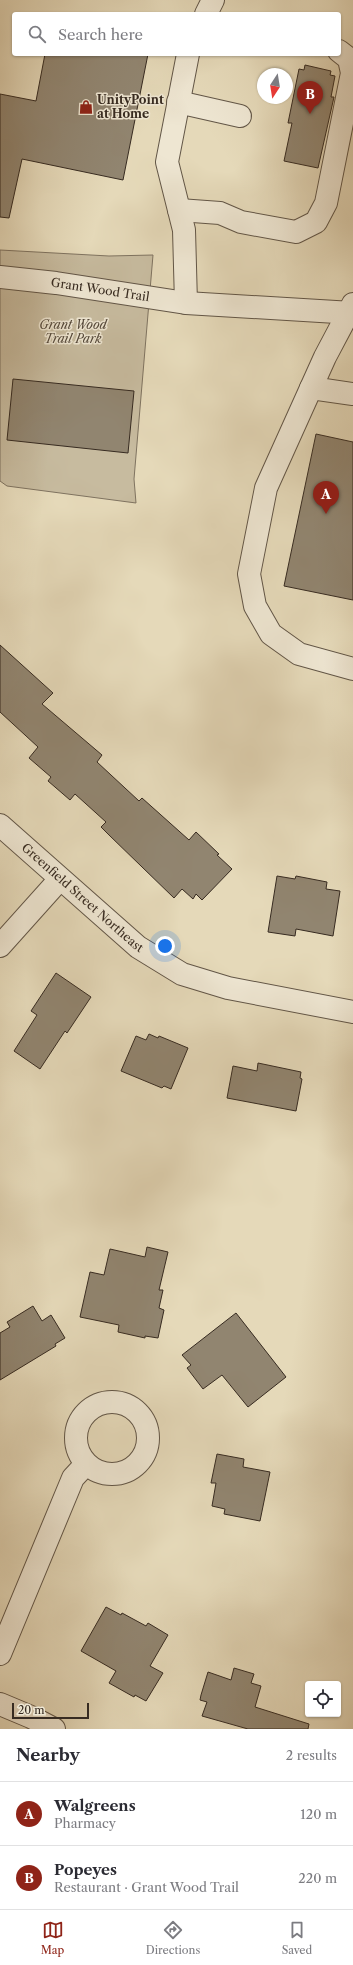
<!DOCTYPE html>
<html lang="en">
<head>
<meta charset="utf-8">
<style>
	:root { --surface:#fff; --page:#f2f2f3; --text:#2b2b33; --muted:#7c7c81; --line:#e1e1e2; --accent:#8f2418 }
	body { margin:0; font-family:"Libre Caslon Text",serif; background:var(--page); color:var(--text) }
	.controls { position:absolute; right:12px; bottom:12px; display:grid; overflow:hidden; border-radius:4px; box-shadow:0 1px 3px #0004 }
	.controls button { width:36px; height:36px; display:grid; place-items:center; padding:0; border:0; border-bottom:1px solid var(--line); background:var(--surface); color:var(--text); font:20px sans-serif }
	.compass { position:absolute; left:257px; top:68px; width:36px; height:36px; border-radius:50%; background:var(--surface); box-shadow:0 1px 3px #0004; rotate:192deg }
	.scale { position:absolute; left:12px; bottom:10px; width:77px; box-sizing:border-box; padding-left:4px; border:2px solid #372b21; border-top:0; font-size:11px; line-height:14px; white-space:nowrap; color:#372b21; -webkit-text-stroke:3px #eee6d2; paint-order:stroke }
	.you { position:absolute; left:165px; top:946px; width:14px; height:14px; margin:-10px; border:3px solid #fff; border-radius:50%; background:#1a73e8; box-shadow:0 0 0 6px #1a73e833 }
	.badge { display:grid; place-items:center; width:26px; height:26px; border-radius:50%; background:var(--accent); color:#fff; font-size:13px; font-weight:700 }
	.pin { position:absolute; translate:-50% -33px; filter:drop-shadow(0 1px 2px #0008) }
	.pin::after { content:''; position:absolute; top:21px; width:14px; height:12px; background:inherit; clip-path:polygon(0 0,100% 0,50% 100%) }
	.list { margin:0; padding:0; list-style:none }
	h2 { display:flex; justify-content:space-between; align-items:center; height:52px; margin:0; padding:0 16px; font-size:17px }
	h2 small { font-size:13px; font-weight:400; color:var(--muted) }
	.list li { display:grid; grid-template-columns:26px 1fr auto; gap:12px; align-items:center; box-sizing:border-box; height:64px; padding:0 16px; border-top:1px solid var(--line) }
	.list b { display:block; font-size:15px; white-space:nowrap }
	.list p { margin:0; font-size:13px; white-space:nowrap; color:var(--muted) }
	.list em { font-size:13px; font-style:normal; color:var(--muted) }
	.icon { flex:none; width:22px; height:22px; fill:none; stroke:currentColor; stroke-width:2; stroke-linecap:round; stroke-linejoin:round }
	.map { position:relative; flex:none; width:353px; height:1729px; overflow:hidden }
	.search { position:absolute; background:var(--surface); box-shadow:0 1px 3px #0004; left:12px; right:12px; top:12px; height:44px; display:flex; align-items:center; gap:10px; box-sizing:border-box; padding:0 14px; border-radius:4px; color:var(--muted); font-size:15px }
	.sheet { height:180px; background:var(--surface) }
	nav { display:flex; justify-content:space-around; align-items:center; box-sizing:border-box; height:56px; border-top:1px solid var(--line); background:var(--surface); font-size:11px; color:var(--muted) }
	nav a { display:grid; justify-items:center; gap:2px }
	nav .on { color:var(--accent) }
	.map>svg:first-child { display:block }
	.green { fill:#c7bb9f; stroke:#7f7360 }
	.building { fill:#918570; stroke:#372b21 }
	.lines { fill:none; stroke-linecap:round; stroke-linejoin:round }
	.minor-casing { stroke:#625647; stroke-width:24 }
	.minor { stroke:#eee6d2; stroke-width:22 }
	.labels { text-anchor:middle; stroke-width:3; stroke-linejoin:round; paint-order:stroke }
	.poi-label { font-size:12px; font-weight:bold; fill:#372b21; stroke:#eee6d2; text-anchor:start }
	.street-label { font-size:12px; fill:#372b21; stroke:#eee6d2 }
	.park-label { font-size:12px; font-style:italic; fill:#54483a; stroke:#eee6d2 }
</style>
</head>
<body>
<div class="map">
<svg width="353" height="1729" viewBox="0 0 353 1729">
	<rect width="100%" height="100%" fill="#e5d9b9"/>
	<filter id="stains"><feTurbulence type="fractalNoise" baseFrequency=".005" numOctaves="4"/><feColorMatrix values="0 0 0 0 .2 0 0 0 0 .09 0 0 0 0 .02 0 0 0 .5 -.17"/></filter>
	<radialGradient id="worn" r=".72"><stop offset=".6" stop-color="#630" stop-opacity="0"/><stop offset="1" stop-color="#630" stop-opacity=".3"/></radialGradient>
	<polygon class="green" points="0,250 109,256 153,255 134,479 136,503 7,486 0,481"/>
	<g class="building">
		<polygon points="45,54 148,54 123,180 22,159 9,218 0,217 0,94 36,101"/>
		<polygon points="305,65 331,71 330,75 335,76 331,97 334,97 318,168 284,161 292,123 288,123 299,69 304,70"/>
		<polygon points="13,379 134,391 128,453 7,440"/>
		<polygon points="316,434 353,442 353,600 284,586"/>
		<polygon points="0,645 53,693 42,704 102,755 97,762 139,801 142,798 189,840 196,832 219,854 217,855 232,869 202,900 196,894 193,899 182,889 174,898 109,835 101,827 106,822 75,794 70,800 48,781 51,777 29,758 38,747 0,712"/>
		<polygon points="277,876 295,879 296,876 327,882 326,889 340,891 333,936 296,929 295,936 268,932"/>
		<polygon points="56,973 91,997 67,1033 65,1031 40,1069 14,1051 37,1015 31,1011"/>
		<polygon points="149,1034 158,1038 159,1036 188,1048 171,1089 164,1086 162,1088 121,1071 136,1036 146,1040"/>
		<polygon points="258,1063 301,1072 300,1078 302,1079 296,1111 227,1098 233,1066 257,1071"/>
		<polygon points="147,1247 168,1252 159,1290 163,1290 159,1308 164,1310 158,1338 145,1336 145,1338 118,1332 119,1325 80,1317 90,1272 104,1275 110,1249 145,1257"/>
		<polygon points="33,1306 42,1321 51,1315 65,1338 55,1344 56,1346 0,1380 0,1333 10,1327 7,1322"/>
		<polygon points="236,1313 286,1377 248,1407 222,1375 203,1389 187,1368 191,1365 182,1355"/>
		<polygon points="217,1454 244,1459 243,1467 270,1472 260,1521 224,1514 225,1509 212,1506 216,1483 211,1483"/>
		<polygon points="106,1607 121,1615 122,1613 146,1626 148,1623 168,1635 150,1666 163,1673 146,1701 135,1695 134,1697 109,1683 116,1671 81,1651"/>
		<polygon points="234,1668 254,1674 251,1683 261,1686 255,1707 309,1724 308,1729 248,1729 202,1716 207,1702 200,1700 201,1695 208,1672 231,1680"/>
	</g>
	<g class="lines">
		<defs>
			<g id="minor">
				<polyline points="206,14 213,0"/>
				<polyline points="178,102 240,116"/>
				<polyline points="179,210 220,213 241,222 296,232 316,222 326,203 352,73 349,59 339,51"/>
				<path id="s1" d="M0,277L56,283L186,303L353,313"/>
				<polyline points="186,303 184,230 167,162 188,54"/>
				<polyline points="353,304 325,357 266,488 249,574 255,606 271,634 299,654 353,669"/>
				<polyline points="311,388 353,394"/>
				<path id="s2" d="M0,825L138,947L182,974L228,988L353,1012"/>
				<polyline points="0,946 60,879"/>
				<circle cx="112" cy="1438" r="36"/>
				<polyline points="0,1654 73,1478 86,1464"/>
				<polyline points="0,1704 31,1717 54,1729"/>
			</g>
		</defs>
		<use href="#minor" class="minor-casing"/>
		<use href="#minor" class="minor"/>
	</g>
	<defs>
		<symbol id="shop-bare" viewBox="-9 -9 18 18"><path d="M-5-2.5h2.3a2.7 3.5 0 0 1 5.4 0H5L5.5 6h-11ZM-1.5-2.5h3a1.5 2.3 0 0 0-3 0Z" fill="#8f2418" stroke="#eee6d2" stroke-width="2.5" paint-order="stroke"/></symbol>
	</defs>
	<g fill-rule="evenodd">
		<use href="#shop-bare" x="76" y="97" width="20" height="20"/>
	</g>
	<g class="labels">
		<g class="poi-label">
			<text x="97" y="104">UnityPoint<tspan x="97" dy="14">at Home</tspan></text>
		</g>
		<g class="street-label">
			<text dy="4" stroke="none"><textPath href="#s1" startOffset="101">Grant Wood Trail</textPath></text>
			<text dy="4" stroke="none"><textPath href="#s2" startOffset="110">Greenfield Street Northeast</textPath></text>
		</g>
		<g class="park-label">
			<text x="73" y="329">Grant Wood<tspan x="73" dy="14">Trail Park</tspan></text>
		</g>
	</g>
	<rect width="100%" height="100%" filter="url(#stains)"/>
	<rect width="100%" height="100%" fill="url(#worn)"/>
</svg>
<div class="controls">
<button><svg class="icon" aria-label="locate" viewBox="0 0 24 24"><circle cx="12" cy="12" r="6"/><path d="M12 2v4M12 18v4M2 12h4M18 12h4"/></svg></button>
</div>
<svg class="compass" viewBox="-18 -18 36 36"><path d="M0-13l5 13h-10z" fill="#e53935"/><path d="M0 13l5-13h-10z" fill="#7c7c81"/></svg>
<div class="scale">20 m</div>
<div class="you"></div>
<div class="pin badge" style="left:326px;top:514px">A</div>
<div class="pin badge" style="left:310px;top:114px">B</div>
<div class="search"><svg class="icon" aria-label="search" viewBox="0 0 24 24"><circle cx="10" cy="10" r="6"/><path d="M15 15l6 6"/></svg>Search here</div>
</div>
<section class="sheet">
<h2>Nearby<small>2 results</small></h2>
<ul class="list">
<li><span class="badge">A</span><div><b>Walgreens</b><p>Pharmacy</p></div><em>120 m</em></li>
<li><span class="badge">B</span><div><b>Popeyes</b><p>Restaurant · Grant Wood Trail</p></div><em>220 m</em></li>
</ul>
</section>
<nav>
<a class="on"><svg class="icon" aria-label="map" viewBox="0 0 24 24"><path d="M3 6l6-2 6 2 6-2v14l-6 2-6-2-6 2zM9 4v14M15 6v14"/></svg>Map</a>
<a><svg class="icon" aria-label="directions" viewBox="0 0 24 24"><path d="M12 3l9 9-9 9-9-9zM9 14v-3h6M13 9l2 2-2 2"/></svg>Directions</a>
<a><svg class="icon" aria-label="saved" viewBox="0 0 24 24"><path d="M7 4h10v16l-5-4-5 4z"/></svg>Saved</a>
</nav>
</body>
</html>
